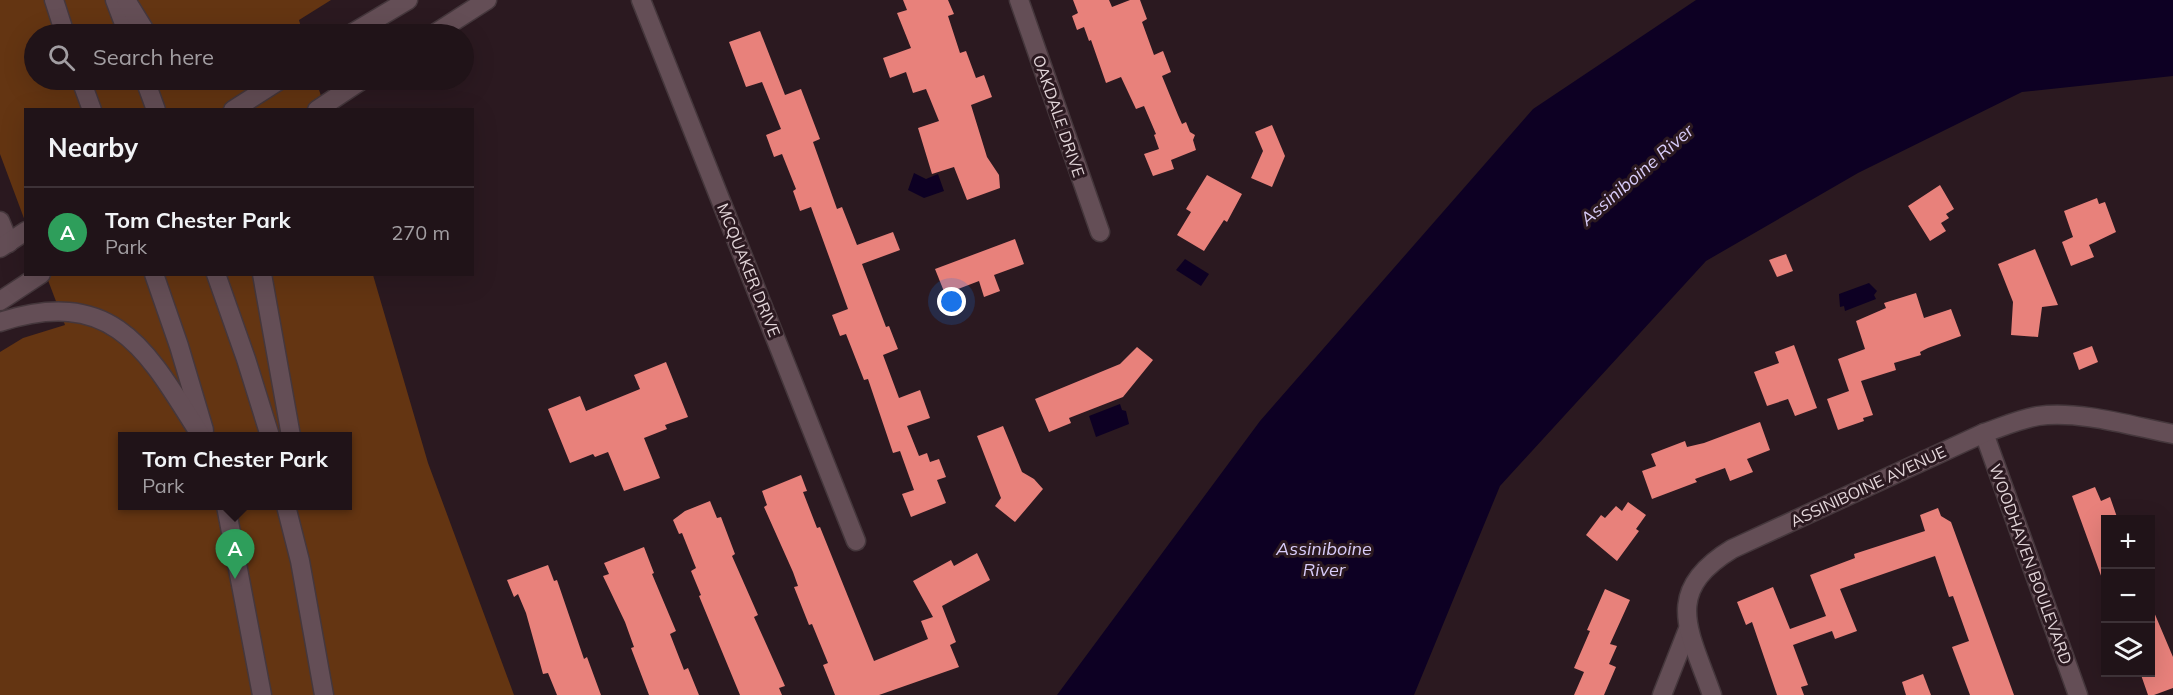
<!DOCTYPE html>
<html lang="en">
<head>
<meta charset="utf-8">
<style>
	:root { --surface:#201318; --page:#2d2025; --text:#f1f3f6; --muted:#a29ea2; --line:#3d3237; --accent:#0f766e }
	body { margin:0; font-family:Mulish,sans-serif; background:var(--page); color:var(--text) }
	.controls { position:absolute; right:18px; bottom:18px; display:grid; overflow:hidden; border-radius:0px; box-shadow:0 6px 24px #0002 }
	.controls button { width:54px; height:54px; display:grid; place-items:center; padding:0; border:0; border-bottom:2px solid var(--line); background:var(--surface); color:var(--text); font:30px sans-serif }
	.you { position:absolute; left:952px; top:302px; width:21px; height:21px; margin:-15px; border:4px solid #fff; border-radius:50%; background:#1a73e8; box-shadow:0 0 0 9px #1a73e833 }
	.badge { display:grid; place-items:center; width:39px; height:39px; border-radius:50%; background:var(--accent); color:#fff; font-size:20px; font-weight:700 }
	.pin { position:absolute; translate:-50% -50px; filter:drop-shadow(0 2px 3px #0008) }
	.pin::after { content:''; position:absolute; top:32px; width:21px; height:18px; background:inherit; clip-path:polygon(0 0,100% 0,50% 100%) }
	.popup { position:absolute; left:118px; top:432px; width:234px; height:78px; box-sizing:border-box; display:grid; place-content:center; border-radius:0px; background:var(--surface); filter:drop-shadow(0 2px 4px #0005); font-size:20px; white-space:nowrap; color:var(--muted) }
	.popup b { font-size:22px; color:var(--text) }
	.popup::after { content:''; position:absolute; left:50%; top:100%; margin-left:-12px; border:12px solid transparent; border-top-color:var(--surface) }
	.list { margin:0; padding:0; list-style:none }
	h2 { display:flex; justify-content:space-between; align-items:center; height:78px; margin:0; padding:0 24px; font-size:26px }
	h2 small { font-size:20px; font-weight:400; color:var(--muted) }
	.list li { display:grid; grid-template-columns:39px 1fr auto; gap:18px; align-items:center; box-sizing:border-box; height:90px; padding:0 24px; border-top:2px solid var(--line) }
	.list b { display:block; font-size:22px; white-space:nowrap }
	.list p { margin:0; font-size:20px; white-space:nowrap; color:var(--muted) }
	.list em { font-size:20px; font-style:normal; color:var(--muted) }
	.icon { flex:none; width:33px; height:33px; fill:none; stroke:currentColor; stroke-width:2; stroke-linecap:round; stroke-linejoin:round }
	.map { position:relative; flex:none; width:2173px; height:695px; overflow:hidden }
	.search { position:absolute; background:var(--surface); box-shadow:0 6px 24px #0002; left:24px; top:24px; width:450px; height:66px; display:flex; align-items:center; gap:15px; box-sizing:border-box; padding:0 21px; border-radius:33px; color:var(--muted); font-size:22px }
	.panel { position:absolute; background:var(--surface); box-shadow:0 6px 24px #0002; left:24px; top:108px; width:450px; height:168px; border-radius:0px }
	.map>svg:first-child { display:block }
	.green { fill:#643512; fill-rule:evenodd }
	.water { fill:#0d0023 }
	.building { fill:#e8817b }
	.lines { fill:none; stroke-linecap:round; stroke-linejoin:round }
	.street-casing { stroke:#45373c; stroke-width:21 }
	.secondary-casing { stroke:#45373c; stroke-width:21 }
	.street { stroke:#644e56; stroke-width:18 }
	.secondary { stroke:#644e56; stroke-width:18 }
	.labels { text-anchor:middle; stroke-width:6; stroke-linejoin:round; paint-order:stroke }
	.street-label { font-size:16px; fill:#e4d7db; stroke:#2b1920 }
	.water-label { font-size:18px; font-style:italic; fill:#d8ccf9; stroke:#2b1920 }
</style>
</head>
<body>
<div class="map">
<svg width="2173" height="695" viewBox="0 0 2173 695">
	<rect width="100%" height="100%" fill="#2b1920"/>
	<g class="green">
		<polygon points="0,0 331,0 299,20 303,34 34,34 34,80 316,80 325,109 26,110 25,221 0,154"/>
		<path d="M46,275H373L428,463L514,695H0V352L23,338L65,325ZM122,436H348V506H122Z"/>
	</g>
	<g class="water">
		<polygon points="1696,0 2173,0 2173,76 2022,92 1858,173 1706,261 1500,486 1414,695 1057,695 1260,421 1533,109"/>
		<polygon points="914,173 926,179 938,174 944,191 924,198 908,190"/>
		<polygon points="1185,259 1209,274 1201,286 1176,270"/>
		<polygon points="1869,283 1877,291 1874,295 1876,299 1845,311 1844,306 1840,307 1839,294"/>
		<polygon points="1120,404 1122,410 1126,411 1129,424 1096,437 1089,416"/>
	</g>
	<g class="building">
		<polygon points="903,0 948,0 954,14 948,16 960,53 966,51 976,78 984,75 992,97 971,105 987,157 999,175 1000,188 967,200 954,167 932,174 918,128 939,121 926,89 913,93 906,72 890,78 883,58 911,48 897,13 907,10"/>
		<polygon points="1073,0 1109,0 1112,7 1130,0 1140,0 1147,19 1142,22 1154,55 1163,51 1171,72 1162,76 1178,115 1182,124 1186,122 1190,132 1195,135 1193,140 1196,150 1171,160 1174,169 1153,176 1144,154 1159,149 1154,135 1156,134 1144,106 1136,109 1121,77 1106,83 1091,40 1089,41 1084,27 1077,30 1072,16 1078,13"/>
		<polygon points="760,31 785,95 801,89 820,139 813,142 837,209 842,207 857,245 893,232 900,250 862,264 886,327 889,326 898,349 883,355 899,398 920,390 930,418 907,426 919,456 927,453 930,462 939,459 946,477 937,480 946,503 911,517 902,494 914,490 900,451 893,453 868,379 864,380 846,334 840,336 832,315 848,309 811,207 800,211 793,191 796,189 782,154 774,157 766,135 781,129 762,82 746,87 729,42"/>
		<polygon points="1272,125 1285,156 1272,187 1251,178 1263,151 1255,132"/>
		<polygon points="1207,175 1242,194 1227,222 1224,220 1204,251 1177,235 1191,212 1186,209"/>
		<polygon points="1940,185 1954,209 1946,214 1949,218 1941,223 1946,231 1930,241 1908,206"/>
		<polygon points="2097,198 2099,204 2105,202 2116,232 2089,245 2094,257 2071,266 2062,242 2073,237 2064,211"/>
		<polygon points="1015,239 1024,264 994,275 1000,291 984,297 979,281 945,294 935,269"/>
		<polygon points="2035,249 2058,305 2042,307 2038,337 2011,335 2013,302 1998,264"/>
		<polygon points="1786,254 1793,271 1777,277 1769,260"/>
		<polygon points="1916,293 1924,318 1951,309 1961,336 1928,348 1920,352 1921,355 1894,363 1896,370 1861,381 1873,415 1863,418 1864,421 1838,430 1827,399 1849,391 1838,359 1865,349 1856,321 1886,308 1884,303"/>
		<polygon points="1794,345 1817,408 1795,416 1788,399 1767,406 1754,372 1779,363 1775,352"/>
		<polygon points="2092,346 2098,362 2079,370 2073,353"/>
		<polygon points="1137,347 1153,360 1123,397 1069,418 1071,423 1049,432 1035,399 1120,364"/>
		<polygon points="666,362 688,417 665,425 667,429 644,438 660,478 624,491 608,452 595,457 593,454 570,463 548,409 580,396 586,411 640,389 634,375"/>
		<polygon points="1760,422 1770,450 1747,459 1753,472 1730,481 1725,468 1695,479 1697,482 1652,499 1642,471 1656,466 1651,454 1685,441 1687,447 1704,443"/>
		<polygon points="1003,426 1022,472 1034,479 1043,489 1015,522 995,506 1001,498 977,436"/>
		<polygon points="801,475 807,491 803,492 817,528 820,527 874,661 928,639 921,621 933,617 913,581 951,560 954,566 977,553 990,580 942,606 956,642 950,645 959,667 879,695 835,695 823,665 828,663 812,624 809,625 794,587 798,586 793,572 764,507 767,505 762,491"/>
		<polygon points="2095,487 2101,501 2110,497 2117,517 2106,519 2104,584 2072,496"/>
		<polygon points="710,501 717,518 721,517 735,554 732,556 758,615 754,617 785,686 779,688 782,695 740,695 699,596 701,595 691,571 696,568 682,533 679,534 673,520 685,511"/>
		<polygon points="1628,502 1646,515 1636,529 1639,531 1617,561 1586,535 1601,515 1605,518 1616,506 1622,511"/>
		<polygon points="1938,508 1941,516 1951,522 2014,695 1970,695 1952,647 1969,641 1953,596 1949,597 1935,556 1840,589 1857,631 1835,639 1832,631 1793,645 1808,685 1801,687 1804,695 1777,695 1752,622 1746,625 1737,602 1773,587 1790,629 1826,616 1810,575 1855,558 1854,554 1925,531 1920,515"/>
		<polygon points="644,547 654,573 652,574 676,631 670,634 684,670 688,668 699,695 649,695 631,648 634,647 625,622 603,576 609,574 604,563"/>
		<polygon points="548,565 554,581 557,580 584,659 587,657 601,695 557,695 548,673 543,674 526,613 518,594 514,597 507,580"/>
		<polygon points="1605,589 1630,600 1610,644 1617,646 1609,664 1616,667 1604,695 1574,695 1584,672 1574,668 1590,631 1587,630"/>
		<polygon points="2151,605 2173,657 2173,688 2154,695 2148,695 2140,672 2151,672"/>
		<polygon points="1923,674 1931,695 1906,695 1902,682"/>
	</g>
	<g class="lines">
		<defs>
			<g id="street">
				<polyline points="641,0 856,541"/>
				<polyline points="1019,0 1100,232"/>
				<polyline points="0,221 9,243"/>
				<polyline points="1984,433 2078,695"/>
				<polyline points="1662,695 1688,629"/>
				<path d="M1712,695C1690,632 1661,592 1732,549L1984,433C2002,427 2020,419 2038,416C2079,410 2132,426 2173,434"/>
			</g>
			<g id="secondary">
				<polyline points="54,0 65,34"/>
				<polyline points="115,0 128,34"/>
				<polyline points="126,0 147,34"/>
				<polyline points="351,34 408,0"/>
				<polyline points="434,34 487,0"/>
				<polyline points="81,80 92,110"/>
				<polyline points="145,80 156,110"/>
				<polyline points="233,110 280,80"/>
				<polyline points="317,110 362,80"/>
				<polyline points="0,248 26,231"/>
				<polyline points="154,274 179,346 204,430"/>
				<polyline points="216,274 246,359 270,436"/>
				<polyline points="262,274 291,436"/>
				<polyline points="0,301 41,274"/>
				<path d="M0,322C115,285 148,352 201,436"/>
				<polyline points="226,506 262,695"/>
				<polyline points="286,506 300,561 324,695"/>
			</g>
		</defs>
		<use href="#street" class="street-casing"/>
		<use href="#secondary" class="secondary-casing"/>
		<use href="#street" class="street"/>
		<use href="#secondary" class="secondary"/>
	</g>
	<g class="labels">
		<g class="street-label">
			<text transform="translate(1059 116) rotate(71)" y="6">OAKDALE DRIVE</text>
			<text transform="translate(749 270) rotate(68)" y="6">MCQUAKER DRIVE</text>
			<text transform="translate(1868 486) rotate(-25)" y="6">ASSINIBOINE AVENUE</text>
			<text transform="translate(2031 564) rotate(70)" y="6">WOODHAVEN BOULEVARD</text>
		</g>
		<g class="water-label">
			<text transform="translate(1637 175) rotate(-41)" y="6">Assiniboine River</text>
			<text x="1324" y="555">Assiniboine<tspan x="1324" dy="21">River</tspan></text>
		</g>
	</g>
</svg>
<div class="controls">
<button>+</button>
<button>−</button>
<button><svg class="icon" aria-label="layers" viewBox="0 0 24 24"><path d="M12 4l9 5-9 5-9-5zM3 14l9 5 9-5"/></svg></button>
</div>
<div class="you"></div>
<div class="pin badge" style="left:235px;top:579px;background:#2e9e5b">A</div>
<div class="popup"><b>Tom Chester Park</b>Park</div>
<div class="search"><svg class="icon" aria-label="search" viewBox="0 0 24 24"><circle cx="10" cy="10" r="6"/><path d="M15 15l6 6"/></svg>Search here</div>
<section class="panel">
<h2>Nearby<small></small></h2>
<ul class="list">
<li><span class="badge" style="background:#2e9e5b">A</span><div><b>Tom Chester Park</b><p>Park</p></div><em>270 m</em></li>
</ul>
</section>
</div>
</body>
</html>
